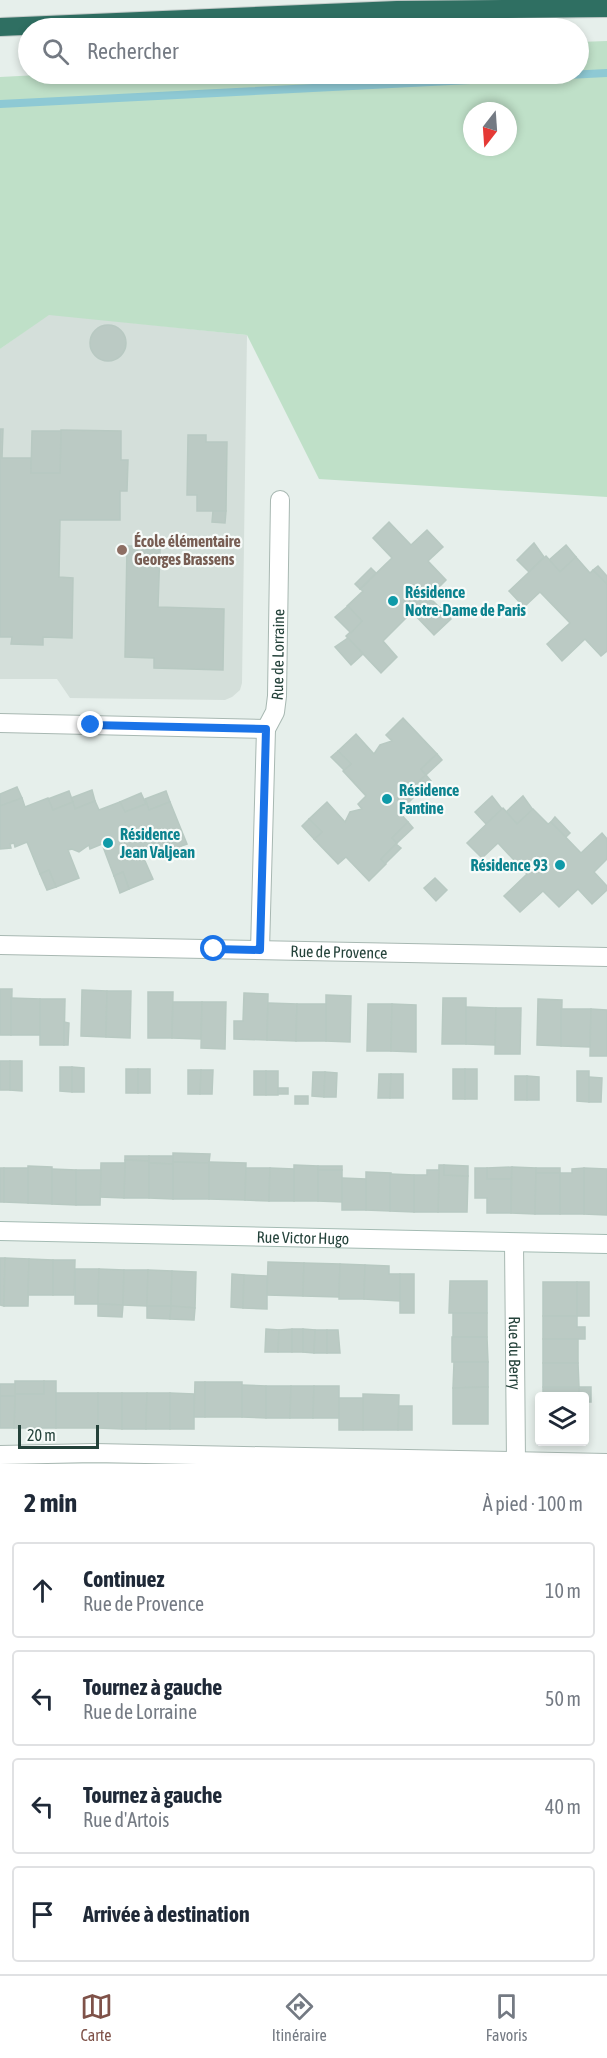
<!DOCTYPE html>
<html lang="fr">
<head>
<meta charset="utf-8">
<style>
	:root { --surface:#fff; --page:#f2f2f3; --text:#1f2937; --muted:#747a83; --line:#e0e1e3; --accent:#7f5249 }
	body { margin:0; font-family:"Asap Condensed",sans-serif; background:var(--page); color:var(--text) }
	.controls { position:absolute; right:18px; bottom:18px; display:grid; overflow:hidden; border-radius:6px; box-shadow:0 3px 9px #0003 }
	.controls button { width:54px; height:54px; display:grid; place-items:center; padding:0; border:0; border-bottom:2px solid var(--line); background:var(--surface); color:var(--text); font:30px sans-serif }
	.compass { position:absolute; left:463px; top:102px; width:54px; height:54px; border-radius:50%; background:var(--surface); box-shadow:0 3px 9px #0003; rotate:197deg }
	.scale { position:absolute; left:18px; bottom:15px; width:81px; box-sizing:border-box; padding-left:6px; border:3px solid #24423a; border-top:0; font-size:16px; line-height:21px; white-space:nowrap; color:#24423a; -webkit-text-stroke:4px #f7fbf9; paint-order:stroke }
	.stop { position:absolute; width:18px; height:18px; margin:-14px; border:4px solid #1a73e8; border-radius:50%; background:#fff }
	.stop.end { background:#1a73e8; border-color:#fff; box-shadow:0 2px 6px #0008 }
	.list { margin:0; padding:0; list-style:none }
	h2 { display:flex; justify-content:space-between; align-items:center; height:78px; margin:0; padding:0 24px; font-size:26px }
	h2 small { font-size:20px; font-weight:400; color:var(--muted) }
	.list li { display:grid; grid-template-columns:39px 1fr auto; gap:18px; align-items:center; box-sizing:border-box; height:96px; margin:0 12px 12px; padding:0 12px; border:2px solid var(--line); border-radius:6px }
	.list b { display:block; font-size:22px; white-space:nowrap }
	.list p { margin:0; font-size:20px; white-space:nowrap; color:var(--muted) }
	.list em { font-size:20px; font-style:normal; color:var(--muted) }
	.icon { flex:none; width:33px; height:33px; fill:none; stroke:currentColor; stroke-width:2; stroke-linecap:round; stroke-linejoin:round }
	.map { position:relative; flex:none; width:607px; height:1464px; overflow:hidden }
	.search { position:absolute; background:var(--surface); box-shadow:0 3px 9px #0003; left:18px; right:18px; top:18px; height:66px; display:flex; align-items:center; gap:15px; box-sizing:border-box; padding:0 21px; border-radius:33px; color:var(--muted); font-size:22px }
	.sheet { height:510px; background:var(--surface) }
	nav { display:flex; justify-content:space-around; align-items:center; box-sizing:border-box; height:84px; border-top:2px solid var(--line); background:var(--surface); font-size:16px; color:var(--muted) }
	nav a { display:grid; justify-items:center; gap:3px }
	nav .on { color:var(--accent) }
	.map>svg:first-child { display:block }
	.built { fill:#d4dfda }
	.green { fill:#bfe0c8; fill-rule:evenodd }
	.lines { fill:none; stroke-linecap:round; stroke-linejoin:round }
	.stream { stroke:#8ec9d4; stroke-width:8 }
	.building { fill:#bbcac4; stroke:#b8c9c2; stroke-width:1.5 }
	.street-casing { stroke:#a8b8b2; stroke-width:20 }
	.secondary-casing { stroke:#a4bbb3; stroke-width:20 }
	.highway-casing { stroke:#c2cac8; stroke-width:20 }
	.street { stroke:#fff; stroke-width:18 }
	.secondary { stroke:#fff; stroke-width:18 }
	.highway { stroke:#2f6f62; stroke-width:18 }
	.route { stroke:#1a73e8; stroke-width:8 }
	.education-dot { fill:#8d6e63; stroke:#f7fbf9; stroke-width:2 }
	.culture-dot { fill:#0f9aa8; stroke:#f7fbf9; stroke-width:2 }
	.labels { text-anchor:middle; stroke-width:4.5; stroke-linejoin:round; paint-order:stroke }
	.education-label { font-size:16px; font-weight:bold; fill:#785e54; stroke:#f7fbf9; text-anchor:start }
	.culture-label { font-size:16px; font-weight:bold; fill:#0d838f; stroke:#f7fbf9; text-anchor:start }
	.street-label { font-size:16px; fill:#24423a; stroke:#f7fbf9 }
</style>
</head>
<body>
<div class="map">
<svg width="607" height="1464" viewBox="0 0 607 1464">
	<rect width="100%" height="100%" fill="#e6efeb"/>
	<polygon class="built" points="49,314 247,335 242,683 240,690 232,697 225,700 70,698 57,679 0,679 0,349"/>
	<path class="green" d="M607,41V497L319,479L247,335L49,315L0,349V77L58,74H578L579,42ZM472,111H508V147H472Z"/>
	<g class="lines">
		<polyline class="stream" points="0,104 607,73"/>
	</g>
	<g class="building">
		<circle cx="108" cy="343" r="18"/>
		<polygon points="0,429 3,429 2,458 31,458 31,473 60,473 61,430 121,431 121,460 128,460 127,491 120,491 120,520 60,520 59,577 73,578 72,638 43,637 43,645 11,644 12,637 0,637"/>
		<polygon points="32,431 61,431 60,473 31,473"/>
		<polygon points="188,435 206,435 206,442 227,442 226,511 197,511 197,495 187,495"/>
		<polygon points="213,511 226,511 225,523 212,522"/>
		<polygon points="389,522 411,545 427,530 443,547 428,561 446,580 429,597 451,619 434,635 412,612 383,641 397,657 381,673 346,636 362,621 347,606 363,591 360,589 392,558 373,538"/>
		<polygon points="534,543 544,557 529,572 517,560"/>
		<polygon points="566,545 576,557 560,572 549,560"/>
		<polygon points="127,546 134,546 134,549 160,549 158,607 224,609 223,670 154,668 154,658 125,657"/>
		<polygon points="546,556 560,572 576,557 590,573 593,570 607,584 607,651 601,656 585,639 562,661 547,644 570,623 540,592 524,607 509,591"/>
		<polygon points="598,566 607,576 607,584 593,570"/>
		<polygon points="371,568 376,573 360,589 355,584"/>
		<polygon points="348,606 362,621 351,633 335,617"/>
		<polygon points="348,638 363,654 351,665 335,647"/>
		<polygon points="403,718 437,754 421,769 426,775 410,790 415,796 399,812 408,822 392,838 397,843 381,859 386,864 369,881 346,857 338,864 314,839 322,832 309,819 327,802 345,822 350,812 362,809 358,804 366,796 343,771 351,764 338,751 356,734 374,754 380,745 392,741 386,735"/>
		<polygon points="338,751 351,764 344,770 331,757"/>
		<polygon points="437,754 442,760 426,775 421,769"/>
		<polygon points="426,775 431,781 414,796 410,790"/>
		<polygon points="17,787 22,798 0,806 0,794"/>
		<polygon points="92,790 95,801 75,809 71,798"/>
		<polygon points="69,791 73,802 53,810 48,799"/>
		<polygon points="166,791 170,802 149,810 145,799"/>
		<polygon points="141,793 146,804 125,812 120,802"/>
		<polygon points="492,796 502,809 486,824 475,812"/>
		<polygon points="523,796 533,810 517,824 506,812"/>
		<polygon points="22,798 25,807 48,798 53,810 73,802 75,809 95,801 99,810 120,802 125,812 146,804 145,799 149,810 170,802 187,844 165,852 163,848 154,854 146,850 141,852 153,879 129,889 123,872 114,876 102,844 90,849 89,845 79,852 72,849 68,850 79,878 56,887 49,870 40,874 27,842 15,847 14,843 10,844 11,848 0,849 0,806"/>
		<polygon points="503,808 517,824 533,809 548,824 551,822 581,853 602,833 607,839 607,859 594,872 607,886 607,890 592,904 578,889 559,907 543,891 520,912 504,896 527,874 498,843 482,858 467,843"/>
		<polygon points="555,817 570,833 566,837 551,822"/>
		<polygon points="309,819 322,832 314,839 302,826"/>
		<polygon points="408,822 413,828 397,843 392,838"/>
		<polygon points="396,844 401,848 385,864 381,859"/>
		<polygon points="49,870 56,887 47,890 40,874"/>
		<polygon points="123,872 129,889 120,893 114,876"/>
		<polygon points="435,878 447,890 436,901 424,888"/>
		<polygon points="0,989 12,989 11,1035 0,1035"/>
		<polygon points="82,990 107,991 106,1037 81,1036"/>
		<polygon points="107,991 131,991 130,1038 106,1037"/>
		<polygon points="148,992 173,992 172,1038 148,1038"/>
		<polygon points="244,993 268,994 267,1040 234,1039 234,1021 243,1021"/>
		<polygon points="326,995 351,996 350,1042 326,1041"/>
		<polygon points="11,998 40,999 40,1035 11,1035"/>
		<polygon points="443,998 466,998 466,1044 442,1044"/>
		<polygon points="40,999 65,999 64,1045 40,1045"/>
		<polygon points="538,999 562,1000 561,1046 537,1045"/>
		<polygon points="173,1002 202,1002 201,1039 172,1038"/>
		<polygon points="202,1002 226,1002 225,1049 201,1048"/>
		<polygon points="268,1003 297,1004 296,1041 267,1040"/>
		<polygon points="297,1004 326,1004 326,1041 296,1041"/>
		<polygon points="368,1004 392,1004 391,1051 367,1051"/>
		<polygon points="392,1004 416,1005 416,1052 391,1051"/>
		<polygon points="466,1007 496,1008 495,1045 466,1044"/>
		<polygon points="496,1008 521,1008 520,1054 495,1054"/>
		<polygon points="561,1009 591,1009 590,1047 561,1046"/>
		<polygon points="591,1009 607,1010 607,1056 590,1056"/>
		<polygon points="64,1022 69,1023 68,1045 64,1045"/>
		<rect x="0" y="1061" width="10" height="29"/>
		<polygon points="10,1061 22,1061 22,1091 10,1090"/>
		<polygon points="60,1067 72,1067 72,1092 60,1091"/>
		<polygon points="72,1067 84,1068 84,1092 72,1092"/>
		<rect x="126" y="1069" width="12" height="24"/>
		<rect x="138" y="1069" width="12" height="24"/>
		<rect x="453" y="1069" width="12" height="30"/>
		<rect x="465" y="1069" width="12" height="30"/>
		<polygon points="188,1070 201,1070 200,1094 188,1094"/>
		<polygon points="201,1070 213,1070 212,1094 200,1094"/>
		<rect x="254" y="1071" width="12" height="24"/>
		<rect x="266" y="1071" width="12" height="24"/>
		<polygon points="577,1071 589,1071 589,1102 577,1101"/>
		<polygon points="313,1072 325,1072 324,1097 312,1096"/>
		<polygon points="325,1072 337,1073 336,1097 324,1097"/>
		<polygon points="379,1074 391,1074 390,1098 378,1098"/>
		<polygon points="391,1074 403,1074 403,1098 390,1098"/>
		<rect x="515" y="1076" width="12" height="24"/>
		<polygon points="527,1076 539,1077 539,1100 527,1100"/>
		<polygon points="589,1077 602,1078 601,1102 589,1102"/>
		<rect x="278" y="1088" width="10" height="6"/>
		<rect x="295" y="1096" width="13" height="8"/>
		<polygon points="173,1153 210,1154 209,1163 173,1162"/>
		<polygon points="125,1156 149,1156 149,1161 125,1160"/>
		<polygon points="149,1156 173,1156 173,1164 149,1163"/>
		<polygon points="125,1160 149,1161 149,1198 124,1198"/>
		<polygon points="173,1162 209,1163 209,1199 173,1199"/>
		<polygon points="209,1162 246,1163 245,1200 209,1199"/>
		<polygon points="101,1163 125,1163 124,1198 100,1197"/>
		<polygon points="149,1163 173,1164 173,1199 149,1198"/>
		<polygon points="294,1165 318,1166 318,1201 294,1201"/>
		<polygon points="439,1165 444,1165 444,1175 468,1176 467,1212 438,1212"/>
		<polygon points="444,1165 468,1166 468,1176 444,1175"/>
		<polygon points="28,1166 52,1167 52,1204 28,1203"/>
		<rect x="318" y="1166" width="24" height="4"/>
		<polygon points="512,1167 511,1179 487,1179 487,1168"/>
		<polygon points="512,1167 536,1168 535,1214 511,1213"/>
		<rect x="0" y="1168" width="4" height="34"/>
		<polygon points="4,1168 28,1168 28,1203 4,1202"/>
		<polygon points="246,1168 270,1168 269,1201 245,1200"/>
		<polygon points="270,1168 294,1169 294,1201 269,1201"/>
		<polygon points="475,1168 487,1168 487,1179 511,1179 511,1213 487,1213 487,1198 475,1198"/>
		<rect x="536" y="1168" width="24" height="5"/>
		<polygon points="584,1168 607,1169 607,1215 584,1214"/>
		<polygon points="584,1168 584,1214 560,1214 560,1173 572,1173 572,1169"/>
		<polygon points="52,1169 76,1170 76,1205 52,1204"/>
		<polygon points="76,1170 101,1170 100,1205 76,1205"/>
		<polygon points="318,1170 342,1170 342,1202 318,1201"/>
		<polygon points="427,1170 439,1170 438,1212 414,1212 414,1175 427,1175"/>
		<polygon points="366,1172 391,1173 390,1211 366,1210"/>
		<polygon points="536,1173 560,1173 560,1214 535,1214"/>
		<polygon points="390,1174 414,1175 414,1212 390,1211"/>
		<polygon points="342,1178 366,1179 366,1210 342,1210"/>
		<polygon points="0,1258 5,1258 4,1306 0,1305"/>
		<polygon points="5,1258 29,1259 28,1306 4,1306"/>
		<polygon points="29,1259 53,1260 53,1295 28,1295"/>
		<polygon points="53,1260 75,1260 74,1295 53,1295"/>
		<polygon points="268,1262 304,1263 303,1296 267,1295"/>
		<polygon points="304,1263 340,1264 339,1297 303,1296"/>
		<polygon points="340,1264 365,1265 364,1299 339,1299"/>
		<polygon points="365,1265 389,1266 389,1274 400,1274 400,1301 364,1299"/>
		<polygon points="75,1269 99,1269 98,1304 75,1304"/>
		<polygon points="99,1269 124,1270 123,1305 98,1304"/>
		<polygon points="124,1270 148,1270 147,1306 123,1305"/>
		<polygon points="148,1270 172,1271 171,1306 147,1306"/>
		<polygon points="172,1271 196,1272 195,1308 171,1306"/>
		<polygon points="232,1274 244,1275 243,1308 231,1307"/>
		<rect x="400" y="1274" width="14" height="39"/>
		<polygon points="244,1275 267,1276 267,1309 243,1308"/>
		<polygon points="450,1281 487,1281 487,1313 449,1313"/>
		<rect x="543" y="1282" width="34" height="34"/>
		<rect x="577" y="1282" width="12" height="34"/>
		<polygon points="98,1304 123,1305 122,1317 98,1316"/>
		<polygon points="147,1306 171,1306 170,1319 147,1318"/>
		<polygon points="171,1306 195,1308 194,1320 170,1319"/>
		<rect x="453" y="1313" width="34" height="24"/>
		<polygon points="543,1316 577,1316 577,1327 585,1327 585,1339 543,1339"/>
		<polygon points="266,1329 279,1330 278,1352 265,1352"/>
		<polygon points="292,1329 292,1352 278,1352 279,1330"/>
		<rect x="292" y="1329" width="11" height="23"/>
		<polygon points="303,1329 315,1330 314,1353 303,1352"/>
		<polygon points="315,1330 327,1330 327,1353 314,1353"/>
		<polygon points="327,1330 338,1330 340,1353 327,1353"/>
		<polygon points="452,1337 487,1337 488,1362 452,1362"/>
		<rect x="543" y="1339" width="35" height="24"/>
		<polygon points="454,1362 488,1362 488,1387 453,1388"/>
		<polygon points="543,1363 578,1363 579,1387 543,1387"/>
		<rect x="15" y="1381" width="29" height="13"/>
		<polygon points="44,1381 56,1381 56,1428 14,1428 15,1394 44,1394"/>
		<polygon points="195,1382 205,1382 205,1417 194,1417"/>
		<rect x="205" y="1382" width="37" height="35"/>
		<rect x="0" y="1384" width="15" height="12"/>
		<polygon points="242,1385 266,1386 266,1418 242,1417"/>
		<polygon points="266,1386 291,1386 290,1418 266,1418"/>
		<polygon points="291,1386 314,1386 313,1418 290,1418"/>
		<polygon points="314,1386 339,1386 339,1418 313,1418"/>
		<polygon points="488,1387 488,1424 453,1424 453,1388"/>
		<rect x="543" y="1387" width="36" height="9"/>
		<polygon points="579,1387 591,1387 591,1402 584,1402 584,1396 579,1396"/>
		<rect x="56" y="1393" width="42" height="35"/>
		<polygon points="98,1393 122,1393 122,1429 98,1428"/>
		<polygon points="122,1393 147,1393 146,1429 122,1429"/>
		<polygon points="147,1393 170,1393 170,1429 146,1429"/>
		<polygon points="170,1393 194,1394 194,1429 170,1429"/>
		<polygon points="363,1394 399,1395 398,1430 363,1430"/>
		<polygon points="0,1396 15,1396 14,1428 0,1428"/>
		<rect x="339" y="1398" width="24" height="32"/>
		<polygon points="399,1406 412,1406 412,1430 398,1430"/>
	</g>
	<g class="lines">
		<defs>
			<g id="street">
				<polyline points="0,723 266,729"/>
				<path id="s1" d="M0,945L607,957"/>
				<path id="s2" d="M260,950L266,729L275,712L277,696L280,500"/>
				<path id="s3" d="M514,1243L516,1461"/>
				<polyline points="0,1455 94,1453 607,1463"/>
			</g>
			<g id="secondary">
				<path id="s4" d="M0,1231L607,1244"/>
			</g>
			<polyline id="highway" points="0,27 397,10 607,8"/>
		</defs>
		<use href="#street" class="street-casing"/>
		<use href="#secondary" class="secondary-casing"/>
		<use href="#highway" class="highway-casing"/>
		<use href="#street" class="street"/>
		<use href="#secondary" class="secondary"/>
		<use href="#highway" class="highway"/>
	</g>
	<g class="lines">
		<polyline class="route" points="91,725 266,729 260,950 214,949"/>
	</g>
	<circle class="education-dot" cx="122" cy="550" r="6"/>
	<g class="culture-dot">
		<circle cx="393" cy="601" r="6"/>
		<circle cx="387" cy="799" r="6"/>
		<circle cx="108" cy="843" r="6"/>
		<circle cx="560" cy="865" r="6"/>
	</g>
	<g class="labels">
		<g class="education-label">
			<text x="134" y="547">École élémentaire<tspan x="134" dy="18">Georges Brassens</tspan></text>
		</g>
		<g class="culture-label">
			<text x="405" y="598">Résidence<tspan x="405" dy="18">Notre-Dame de Paris</tspan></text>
			<text x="399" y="796">Résidence<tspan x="399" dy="18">Fantine</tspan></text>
			<text x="120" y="840">Résidence<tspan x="120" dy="18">Jean Valjean</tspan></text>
			<text x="548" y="871" text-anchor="end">Résidence 93</text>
		</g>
		<g class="street-label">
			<text dy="6" stroke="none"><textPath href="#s2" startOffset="298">Rue de Lorraine</textPath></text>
			<text dy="6" stroke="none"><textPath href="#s1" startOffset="339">Rue de Provence</textPath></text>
			<text dy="6" stroke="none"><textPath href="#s4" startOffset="303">Rue Victor Hugo</textPath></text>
			<text dy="6" stroke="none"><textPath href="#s3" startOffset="110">Rue du Berry</textPath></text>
		</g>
	</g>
</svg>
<div class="controls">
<button><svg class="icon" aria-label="layers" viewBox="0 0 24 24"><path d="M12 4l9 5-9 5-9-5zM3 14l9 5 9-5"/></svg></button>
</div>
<svg class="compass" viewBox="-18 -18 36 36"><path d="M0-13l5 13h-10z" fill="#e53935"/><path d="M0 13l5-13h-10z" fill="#747a83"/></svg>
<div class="scale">20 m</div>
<div class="stop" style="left:214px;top:949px"></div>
<div class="stop end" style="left:91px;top:725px"></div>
<div class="search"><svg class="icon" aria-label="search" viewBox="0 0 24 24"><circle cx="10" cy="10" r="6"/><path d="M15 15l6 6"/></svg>Rechercher</div>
</div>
<section class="sheet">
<h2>2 min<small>À pied · 100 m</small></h2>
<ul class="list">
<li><svg class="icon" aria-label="ahead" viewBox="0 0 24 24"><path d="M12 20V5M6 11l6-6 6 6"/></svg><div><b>Continuez</b><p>Rue de Provence</p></div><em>10 m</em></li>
<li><svg class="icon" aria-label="left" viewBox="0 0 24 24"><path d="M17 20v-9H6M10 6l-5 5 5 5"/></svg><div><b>Tournez à gauche</b><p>Rue de Lorraine</p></div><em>50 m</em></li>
<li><svg class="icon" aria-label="left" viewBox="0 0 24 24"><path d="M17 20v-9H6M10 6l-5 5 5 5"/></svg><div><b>Tournez à gauche</b><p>Rue d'Artois</p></div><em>40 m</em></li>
<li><svg class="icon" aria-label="arrive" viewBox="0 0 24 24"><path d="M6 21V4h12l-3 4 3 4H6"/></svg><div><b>Arrivée à destination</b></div></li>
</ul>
</section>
<nav>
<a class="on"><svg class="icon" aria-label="map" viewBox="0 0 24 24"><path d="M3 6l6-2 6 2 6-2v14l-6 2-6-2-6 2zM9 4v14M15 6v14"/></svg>Carte</a>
<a><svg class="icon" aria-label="directions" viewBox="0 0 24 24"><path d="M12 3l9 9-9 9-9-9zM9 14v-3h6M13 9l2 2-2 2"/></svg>Itinéraire</a>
<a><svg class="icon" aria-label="saved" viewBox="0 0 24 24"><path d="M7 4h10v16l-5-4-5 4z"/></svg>Favoris</a>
</nav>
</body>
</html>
